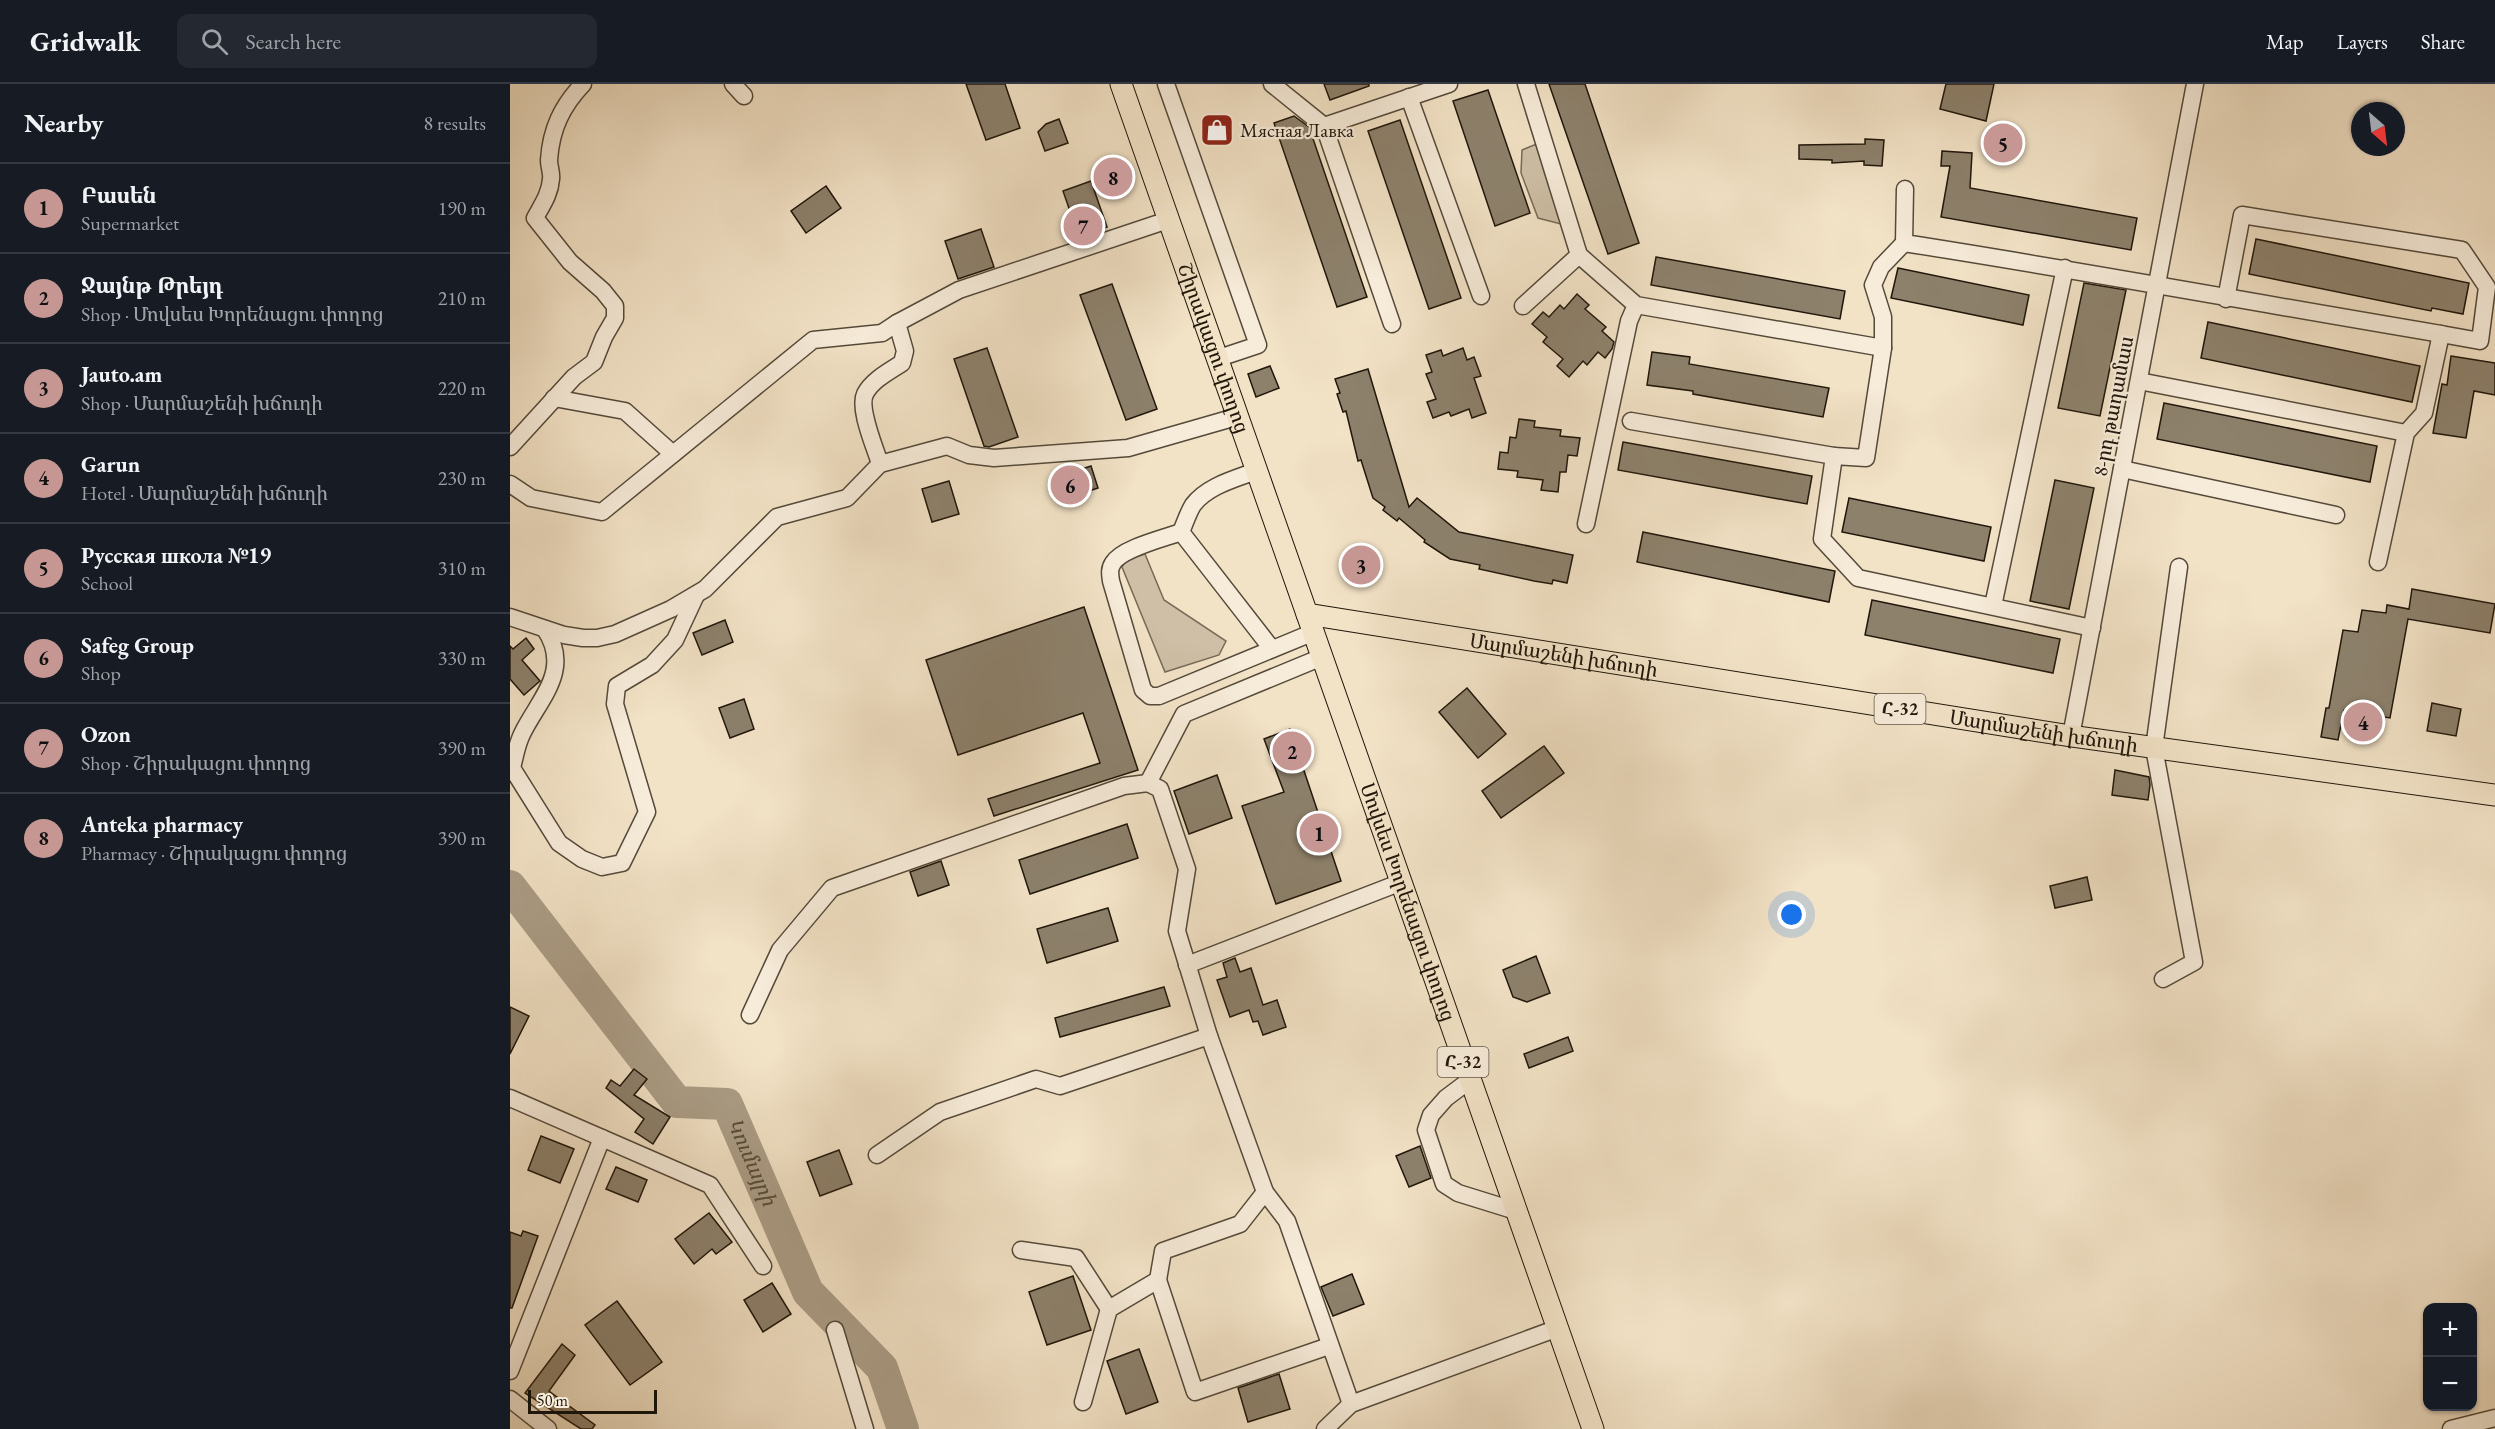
<!DOCTYPE html>
<html lang="en">
<head>
<meta charset="utf-8">
<style>
	:root { --surface:#171b24; --page:#242831; --text:#f1f3f6; --muted:#9ea1a6; --line:#363941; --accent:#c59692 }
	body { margin:0; font-family:"EB Garamond","Noto Serif Armenian",serif; background:var(--page); color:var(--text) }
	.controls { position:absolute; right:18px; bottom:18px; display:grid; overflow:hidden; border-radius:12px; box-shadow:0 2px 4px #0004 }
	.controls button { width:54px; height:54px; display:grid; place-items:center; padding:0; border:0; border-bottom:2px solid var(--line); background:var(--surface); color:var(--text); font:30px sans-serif }
	.compass { position:absolute; left:1841px; top:18px; width:54px; height:54px; border-radius:50%; background:var(--surface); box-shadow:0 2px 4px #0004; rotate:152deg }
	.scale { position:absolute; left:18px; bottom:15px; width:129px; box-sizing:border-box; padding-left:6px; border:3px solid #20170b; border-top:0; font-size:16px; line-height:21px; white-space:nowrap; color:#20170b; -webkit-text-stroke:4px #f7ecda; paint-order:stroke }
	.you { position:absolute; left:1282px; top:831px; width:21px; height:21px; margin:-15px; border:4px solid #fff; border-radius:50%; background:#1a73e8; box-shadow:0 0 0 9px #1a73e833 }
	.badge { display:grid; place-items:center; width:39px; height:39px; border-radius:50%; background:var(--accent); color:#111; font-size:20px; font-weight:700 }
	.pin { position:absolute; translate:-50% -50%; border:3px solid #fff; box-shadow:0 2px 6px #0006 }
	.list { margin:0; padding:0; list-style:none }
	h2 { display:flex; justify-content:space-between; align-items:center; height:78px; margin:0; padding:0 24px; font-size:26px }
	h2 small { font-size:20px; font-weight:400; color:var(--muted) }
	.list li { display:grid; grid-template-columns:39px 1fr auto; gap:18px; align-items:center; box-sizing:border-box; height:90px; padding:0 24px; border-top:2px solid var(--line) }
	.list b { display:block; font-size:22px; white-space:nowrap }
	.list p { margin:0; font-size:20px; white-space:nowrap; color:var(--muted) }
	.list em { font-size:20px; font-style:normal; color:var(--muted) }
	.icon { flex:none; width:33px; height:33px; fill:none; stroke:currentColor; stroke-width:2; stroke-linecap:round; stroke-linejoin:round }
	.map { position:relative; flex:none; width:1985px; height:1345px; overflow:hidden }
	header { display:flex; align-items:center; gap:36px; box-sizing:border-box; height:84px; padding:0 30px; background:var(--surface); border-bottom:2px solid var(--line) }
	header strong { font-size:28px }
	nav { display:flex; gap:33px; margin-inline-start:auto; font-size:21px }
	.search { width:420px; height:54px; background:var(--page); display:flex; align-items:center; gap:15px; box-sizing:border-box; padding:0 21px; border-radius:12px; color:var(--muted); font-size:22px }
	main { display:flex }
	aside { flex:1; background:var(--surface) }
	.map>svg:first-child { display:block }
	.green { fill:#cebfa6; stroke:#776b58; stroke-width:1.5 }
	.lines { fill:none; stroke-linecap:round; stroke-linejoin:round }
	.river { stroke:#ab9d86; stroke-width:32 }
	.building { fill:#8d816c; stroke:#20170b; stroke-width:1.5 }
	.minor-casing { stroke:#544a3a; stroke-width:19 }
	.major-casing { stroke:#20170b; stroke-width:23 }
	.minor { stroke:#f7ecda; stroke-width:16 }
	.major { stroke:#f2e2c6; stroke-width:21 }
	.labels { text-anchor:middle; stroke-width:4.5; stroke-linejoin:round; paint-order:stroke }
	.shield { fill:#f7ecda; stroke:#605749; stroke-width:1.5 }
	.shield-label { font-size:18px; font-weight:bold; fill:#20170b }
	.poi-label { font-size:20px; fill:#20170b; stroke:#f7ecda; text-anchor:start }
	.street-label { font-size:20px; fill:#20170b; stroke:#f7ecda }
	.water-label { font-size:21px; font-style:italic; fill:#584d3c; stroke:#f7ecda }
</style>
</head>
<body>
<header>
<strong>Gridwalk</strong>
<div class="search"><svg class="icon" aria-label="search" viewBox="0 0 24 24"><circle cx="10" cy="10" r="6"/><path d="M15 15l6 6"/></svg>Search here</div>
<nav><a>Map</a><a>Layers</a><a>Share</a></nav>
</header>
<main>
<aside>
<h2>Nearby<small>8 results</small></h2>
<ul class="list">
<li><span class="badge">1</span><div><b>Բասեն</b><p>Supermarket</p></div><em>190 m</em></li>
<li><span class="badge">2</span><div><b>Ջայնթ Թրեյդ</b><p>Shop · Մովսես Խորենացու փողոց</p></div><em>210 m</em></li>
<li><span class="badge">3</span><div><b>Jauto.am</b><p>Shop · Մարմաշենի խճուղի</p></div><em>220 m</em></li>
<li><span class="badge">4</span><div><b>Garun</b><p>Hotel · Մարմաշենի խճուղի</p></div><em>230 m</em></li>
<li><span class="badge">5</span><div><b>Русская школа №19</b><p>School</p></div><em>310 m</em></li>
<li><span class="badge">6</span><div><b>Safeg Group</b><p>Shop</p></div><em>330 m</em></li>
<li><span class="badge">7</span><div><b>Ozon</b><p>Shop · Շիրակացու փողոց</p></div><em>390 m</em></li>
<li><span class="badge">8</span><div><b>Anteka pharmacy</b><p>Pharmacy · Շիրակացու փողոց</p></div><em>390 m</em></li>
</ul>
</aside>
<div class="map">
<svg width="1985" height="1345" viewBox="0 0 1985 1345">
	<rect width="100%" height="100%" fill="#f2e2c6"/>
	<filter id="stains"><feTurbulence type="fractalNoise" baseFrequency=".00333" numOctaves="4"/><feColorMatrix values="0 0 0 0 .2 0 0 0 0 .09 0 0 0 0 .02 0 0 0 .5 -.17"/></filter>
	<radialGradient id="worn" r=".72"><stop offset=".6" stop-color="#630" stop-opacity="0"/><stop offset="1" stop-color="#630" stop-opacity=".3"/></radialGradient>
	<g class="green">
		<polygon points="1034,57 1051,140 1028,134 1011,89 1012,66"/>
		<polygon points="635,470 654,516 716,557 709,571 655,588 612,483 616,476"/>
	</g>
	<g class="lines">
		<path class="river" id="s1" d="M0,802L167,1018L217,1020L298,1208L372,1284L393,1345"/>
	</g>
	<g class="building">
		<polygon points="456,0 495,0 510,44 476,56"/>
		<polygon points="814,0 859,0 859,2 820,16"/>
		<polygon points="1039,0 1075,0 1129,159 1098,170"/>
		<polygon points="1436,0 1484,0 1476,37 1430,25"/>
		<polygon points="978,6 1020,129 985,142 943,17"/>
		<polygon points="784,32 799,43 857,213 827,223 764,39"/>
		<polygon points="549,35 558,59 535,67 528,48 536,40"/>
		<polygon points="890,36 951,214 919,225 858,47"/>
		<polygon points="1355,55 1374,56 1372,82 1354,81 1354,77 1322,79 1322,76 1289,75 1289,61 1355,60"/>
		<polygon points="1432,67 1462,69 1460,104 1627,134 1621,166 1431,133 1440,82 1431,82"/>
		<polygon points="581,97 597,143 569,153 553,107"/>
		<polygon points="316,102 331,124 296,149 281,127"/>
		<polygon points="471,145 484,183 448,195 435,157"/>
		<polygon points="1746,155 1959,199 1953,230 1922,224 1921,227 1739,190"/>
		<polygon points="1146,173 1335,207 1330,235 1141,201"/>
		<polygon points="1388,184 1519,211 1513,241 1381,214"/>
		<polygon points="1574,199 1616,206 1590,332 1548,324"/>
		<polygon points="602,200 647,325 616,336 570,211"/>
		<polygon points="1067,210 1079,221 1075,225 1096,243 1092,247 1104,258 1102,265 1095,274 1088,268 1077,281 1073,277 1059,293 1047,282 1053,275 1033,258 1037,253 1022,240 1033,228 1039,233 1050,221 1054,225"/>
		<polygon points="1698,238 1910,282 1902,318 1691,274"/>
		<polygon points="477,264 508,353 479,363 474,362 444,275"/>
		<polygon points="953,264 957,276 964,273 971,292 964,294 976,329 962,334 959,325 941,332 939,328 923,334 917,318 926,315 916,290 922,288 916,271 931,266 933,272"/>
		<polygon points="1142,268 1180,273 1179,280 1319,304 1313,333 1183,310 1183,307 1137,301"/>
		<polygon points="1941,272 1985,279 1985,311 1964,307 1956,354 1923,349 1932,300 1937,301"/>
		<polygon points="760,282 769,304 746,313 738,290"/>
		<polygon points="858,285 899,423 907,414 949,448 1063,471 1057,499 1043,496 1042,500 1024,497 969,485 970,481 940,475 914,458 915,456 889,434 887,437 873,426 875,423 863,414 851,376 848,377 836,327 833,328 827,310 830,309 825,295"/>
		<polygon points="1654,319 1867,362 1860,398 1647,355"/>
		<polygon points="1009,335 1025,337 1024,343 1051,346 1050,352 1070,354 1067,372 1058,371 1056,388 1050,388 1048,408 1031,406 1033,396 1007,393 1008,387 988,385 990,368 998,369 1000,353 1006,354"/>
		<polygon points="1113,358 1302,392 1297,420 1108,386"/>
		<polygon points="581,382 588,404 558,414 551,392"/>
		<polygon points="1545,396 1584,404 1559,525 1520,517"/>
		<polygon points="439,397 449,430 422,438 412,405"/>
		<polygon points="1339,414 1481,443 1474,477 1332,448"/>
		<polygon points="1133,448 1325,487 1319,518 1127,478"/>
		<polygon points="849,468 863,484 853,493 838,478"/>
		<polygon points="1902,505 1985,520 1980,549 1898,535 1880,634 1834,626 1828,656 1811,653 1816,624 1819,624 1833,546 1848,548 1852,526 1876,529 1877,521 1899,525"/>
		<polygon points="1362,516 1550,555 1543,589 1355,551"/>
		<polygon points="574,523 628,686 484,732 478,715 590,679 573,629 448,671 416,576"/>
		<polygon points="215,536 223,558 192,571 183,549"/>
		<polygon points="16,554 24,565 12,576 30,597 14,611 0,595 0,562 3,565"/>
		<polygon points="957,604 996,650 968,674 929,628"/>
		<polygon points="234,615 244,645 220,654 209,624"/>
		<polygon points="1922,619 1951,625 1946,652 1917,647"/>
		<polygon points="780,645 831,797 766,820 732,722 774,708 754,655"/>
		<polygon points="1034,662 1054,689 991,734 972,707"/>
		<polygon points="1605,686 1639,693 1640,701 1638,716 1602,711"/>
		<polygon points="707,691 722,734 679,750 664,707"/>
		<polygon points="617,740 628,774 520,810 509,776"/>
		<polygon points="431,777 439,801 408,812 400,788"/>
		<polygon points="1577,793 1582,816 1545,824 1540,802"/>
		<polygon points="598,824 608,857 537,879 527,845"/>
		<polygon points="1026,872 1040,909 1017,918 1003,913 993,886"/>
		<polygon points="725,874 730,888 741,884 753,921 767,916 776,943 753,951 748,937 743,938 739,926 720,933 707,896 717,893 713,879"/>
		<polygon points="654,903 660,922 550,953 545,934"/>
		<polygon points="0,923 19,932 0,970"/>
		<polygon points="1058,953 1063,967 1019,984 1014,970"/>
		<polygon points="124,985 137,995 124,1011 160,1033 143,1060 125,1048 134,1035 96,1004 101,996 110,1002"/>
		<polygon points="31,1052 64,1065 50,1099 18,1086"/>
		<polygon points="910,1062 921,1094 899,1103 886,1072"/>
		<polygon points="329,1066 342,1100 310,1112 297,1078"/>
		<polygon points="106,1083 137,1096 128,1118 96,1105"/>
		<polygon points="199,1129 222,1158 206,1170 202,1165 184,1180 165,1155"/>
		<polygon points="13,1147 28,1152 2,1224 0,1224 0,1148 11,1152"/>
		<polygon points="842,1190 854,1220 823,1232 811,1203"/>
		<polygon points="563,1192 581,1246 537,1261 519,1208"/>
		<polygon points="262,1199 281,1230 253,1248 234,1216"/>
		<polygon points="107,1217 152,1278 120,1301 75,1241"/>
		<polygon points="52,1260 65,1271 39,1307 85,1341 82,1345 71,1345 15,1309"/>
		<polygon points="629,1265 648,1318 616,1330 597,1277"/>
		<polygon points="769,1290 780,1325 738,1338 728,1304"/>
	</g>
	<g class="lines">
		<defs>
			<g id="minor">
				<polyline points="223,0 234,12"/>
				<polyline points="656,0 748,261 706,275"/>
				<polyline points="762,0 814,42 882,240"/>
				<polyline points="1016,0 1069,171 1126,221 1373,264"/>
				<polyline points="899,13 971,212"/>
				<polyline points="814,42 939,0"/>
				<path d="M1395,105L1394,159C1574,187 1752,220 1931,250"/>
				<polyline points="1394,159 1371,183 1363,201 1373,233 1373,264 1356,374 1324,372 1312,455 1348,494 1582,544"/>
				<polyline points="1716,215 1732,131 1952,166 1977,203 1970,257 1931,250 1914,329 1896,349 1868,478"/>
				<polyline points="1013,222 1069,171"/>
				<polyline points="1629,297 1896,349"/>
				<polyline points="44,314 115,327 163,370"/>
				<polyline points="1121,337 1324,372"/>
				<path d="M0,363L64,293L84,278L94,253L105,234V222L93,207L60,178L25,134C32,121 40,110 41,95C42,89 39,83 39,76C41,45 52,22 73,0"/>
				<path d="M370,380C365,363 348,325 355,310C362,296 380,287 392,279L395,267L387,239"/>
				<polyline points="1612,385 1826,431"/>
				<path d="M746,387C725,395 697,402 683,421C678,429 675,439 671,448C655,454 612,464 603,479C599,485 600,490 601,497L633,606L640,612H649L804,548"/>
				<polyline points="0,400 21,414 92,428 303,256 372,249 387,239 449,206 658,136"/>
				<polyline points="1076,440 1119,237 1126,221"/>
				<polyline points="671,448 762,565"/>
				<polyline points="1483,522 1555,184"/>
				<polyline points="0,533 54,551 73,554 87,554 105,550 161,525 195,505 267,433 337,414 370,380 437,362 459,371 484,374 618,364 726,333"/>
				<path d="M35,545C62,586 30,614 13,648C7,659 5,672 2,684L49,759L72,775L92,783L112,779L137,728L105,620L107,602L142,581L165,556L186,511"/>
				<polyline points="1561,652 1685,0"/>
				<polyline points="638,699 674,630 812,573"/>
				<polyline points="677,881 889,799"/>
				<polyline points="1653,895 1684,878 1644,664 1669,483"/>
				<polyline points="240,931 270,866 322,804 614,702 638,699 650,705 677,785 667,847 699,952 755,1108 777,1137 841,1320"/>
				<polyline points="960,996 936,1014 921,1031 916,1046 934,1100 948,1109 1006,1127"/>
				<polyline points="0,1014 200,1101 253,1182"/>
				<polyline points="367,1071 430,1028 526,995 550,1002 699,952"/>
				<polyline points="511,1166 566,1174 599,1225"/>
				<polyline points="648,1196 685,1308 819,1262"/>
				<polyline points="325,1246 355,1345"/>
				<polyline points="0,1287 92,1054"/>
				<polyline points="0,1315 38,1345"/>
				<polyline points="573,1318 599,1225 648,1196 653,1167 730,1140 755,1108"/>
				<polyline points="815,1345 841,1320 1048,1244"/>
				<polyline points="1941,1345 1985,1334"/>
			</g>
			<g id="major">
				<path id="s2" d="M611,0L1083,1345"/>
				<path id="s3" d="M797,530L1561,652L1985,711"/>
			</g>
		</defs>
		<use href="#minor" class="minor-casing"/>
		<use href="#major" class="major-casing"/>
		<use href="#minor" class="minor"/>
		<use href="#major" class="major"/>
	</g>
	<defs>
		<symbol id="shop-square" viewBox="-11 -11 22 22"><rect x="-9" y="-9" width="18" height="18" rx="4" fill="#8f2418" stroke="#f7ecda"/><path d="M-5-2.5h2.3a2.7 3.5 0 0 1 5.4 0H5L5.5 6h-11ZM-1.5-2.5h3a1.5 2.3 0 0 0-3 0Z" fill="#fff"/></symbol>
	</defs>
	<g fill-rule="evenodd">
		<use href="#shop-square" x="688" y="27" width="38" height="38"/>
	</g>
	<g class="labels">
		<g class="shield">
			<rect x="1364.5" y="610" width="51" height="30" rx="4.5"/>
			<rect x="927.5" y="963" width="51" height="30" rx="4.5"/>
		</g>
		<g class="shield-label">
			<text x="1390" y="631">Հ-32</text>
			<text x="953" y="984">Հ-32</text>
		</g>
		<g class="poi-label">
			<text x="730" y="53">Мясная Лавка</text>
		</g>
		<g class="street-label">
			<text dy="7" stroke="none"><textPath href="#s2" startOffset="280">Շիրակացու փողոց</textPath></text>
			<text transform="translate(1603 322) rotate(-79)" y="7">8-րդ թաղամաս</text>
			<text dy="7" stroke="none"><textPath href="#s3" startOffset="260">Մարմաշենի խճուղի</textPath></text>
			<text dy="7" stroke="none"><textPath href="#s3" startOffset="746">Մարմաշենի խճուղի</textPath></text>
			<text dy="7" stroke="none"><textPath href="#s2" startOffset="867">Մովսես Խորենացու փողոց</textPath></text>
		</g>
		<g class="water-label">
			<text dy="7" stroke="none"><textPath href="#s1" startOffset="386">Կումայրի</textPath></text>
		</g>
	</g>
	<rect width="100%" height="100%" filter="url(#stains)"/>
	<rect width="100%" height="100%" fill="url(#worn)"/>
</svg>
<div class="controls">
<button>+</button>
<button>−</button>
</div>
<svg class="compass" viewBox="-18 -18 36 36"><path d="M0-13l5 13h-10z" fill="#e53935"/><path d="M0 13l5-13h-10z" fill="#9ea1a6"/></svg>
<div class="scale">50 m</div>
<div class="you"></div>
<div class="pin badge" style="left:809px;top:749px">1</div>
<div class="pin badge" style="left:782px;top:667px">2</div>
<div class="pin badge" style="left:851px;top:481px">3</div>
<div class="pin badge" style="left:1853px;top:638px">4</div>
<div class="pin badge" style="left:1493px;top:59px">5</div>
<div class="pin badge" style="left:560px;top:401px">6</div>
<div class="pin badge" style="left:573px;top:142px">7</div>
<div class="pin badge" style="left:603px;top:93px">8</div>
</div>
</main>
</body>
</html>
